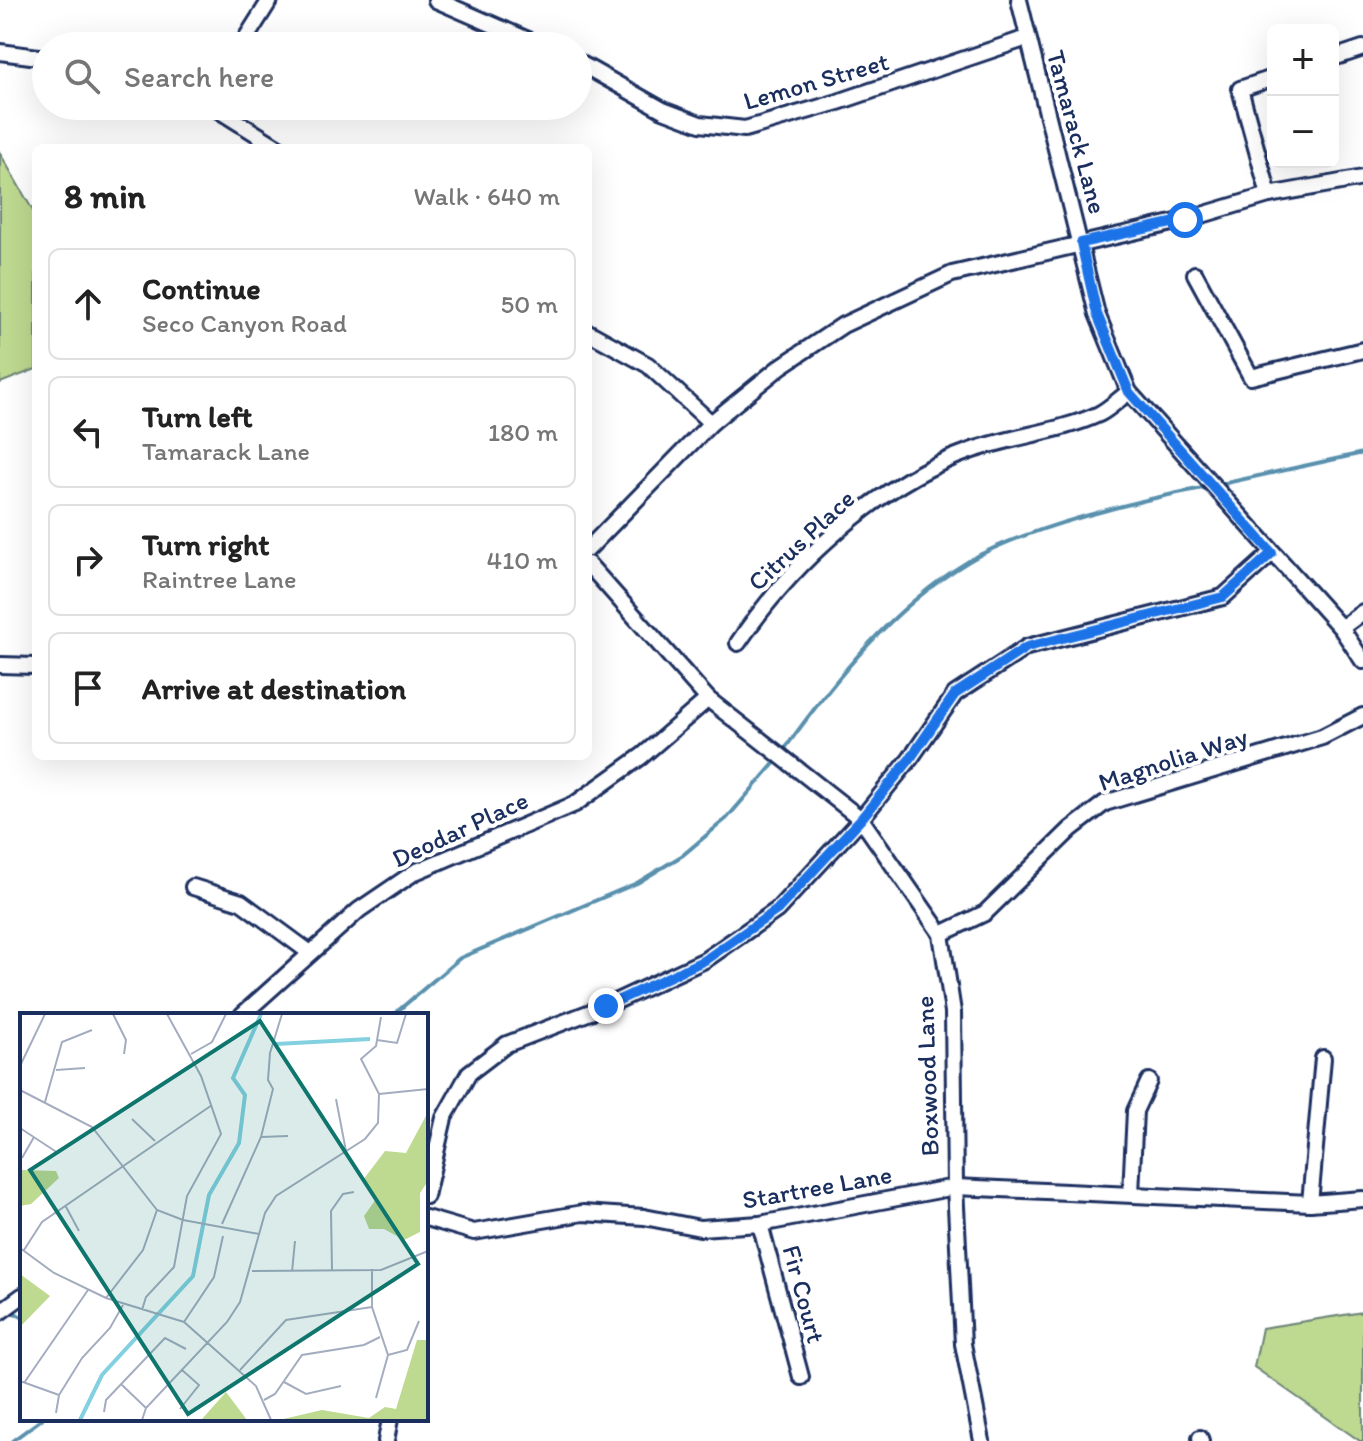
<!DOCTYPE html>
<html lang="en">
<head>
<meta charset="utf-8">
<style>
	:root { --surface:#fff; --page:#f2f2f2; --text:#222; --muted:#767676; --line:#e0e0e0 }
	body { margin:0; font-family:Itim,sans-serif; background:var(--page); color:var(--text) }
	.controls { position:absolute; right:24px; top:24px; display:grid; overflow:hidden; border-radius:12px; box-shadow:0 8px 32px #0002 }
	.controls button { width:72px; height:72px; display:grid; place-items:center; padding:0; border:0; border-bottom:2px solid var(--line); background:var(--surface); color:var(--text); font:40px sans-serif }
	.stop { position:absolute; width:24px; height:24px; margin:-18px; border:6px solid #1a73e8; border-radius:50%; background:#fff }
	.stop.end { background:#1a73e8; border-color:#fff; box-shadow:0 2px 8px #0008 }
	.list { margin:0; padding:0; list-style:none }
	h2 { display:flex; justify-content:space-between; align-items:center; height:104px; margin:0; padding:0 32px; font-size:34px }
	h2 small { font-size:26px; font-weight:400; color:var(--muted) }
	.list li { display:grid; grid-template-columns:52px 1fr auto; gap:24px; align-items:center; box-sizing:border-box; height:112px; margin:0 16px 16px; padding:0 16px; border:2px solid var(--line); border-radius:12px }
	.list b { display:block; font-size:30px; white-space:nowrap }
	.list p { margin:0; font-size:26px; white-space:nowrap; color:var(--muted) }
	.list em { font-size:26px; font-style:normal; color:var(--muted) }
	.icon { flex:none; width:44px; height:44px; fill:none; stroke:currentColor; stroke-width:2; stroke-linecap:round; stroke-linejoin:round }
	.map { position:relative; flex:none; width:1363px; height:1441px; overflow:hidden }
	.search { position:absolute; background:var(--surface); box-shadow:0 8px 32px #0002; left:32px; top:32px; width:560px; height:88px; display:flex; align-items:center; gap:20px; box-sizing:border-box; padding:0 28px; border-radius:44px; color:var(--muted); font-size:30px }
	.panel { position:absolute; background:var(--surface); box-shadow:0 8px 32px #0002; left:32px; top:144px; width:560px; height:616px; border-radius:12px }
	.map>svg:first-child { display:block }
	.green { fill:#bed990; stroke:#6c8477; stroke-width:2 }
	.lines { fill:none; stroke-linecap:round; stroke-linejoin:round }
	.stream { stroke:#5990ad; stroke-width:4 }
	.minor-casing { stroke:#1b2f5e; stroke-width:20 }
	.minor { stroke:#fff; stroke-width:14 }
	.route { stroke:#1a73e8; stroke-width:10 }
	.labels { text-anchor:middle; stroke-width:8; stroke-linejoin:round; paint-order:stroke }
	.street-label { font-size:26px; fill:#1b2f5e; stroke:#fff }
	.inset-river { fill:none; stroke:#83d0e1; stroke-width:4 }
	.inset-road { fill:none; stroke:#a4acbf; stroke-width:2 }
	.view { fill:#0f766e; fill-opacity:0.15; stroke:#0f766e; stroke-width:4 }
	.inset-edge { fill:none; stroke:#1b2f5e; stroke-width:4 }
</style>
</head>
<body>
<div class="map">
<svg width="1363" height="1441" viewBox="0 0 1363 1441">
	<rect width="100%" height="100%" fill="#fff"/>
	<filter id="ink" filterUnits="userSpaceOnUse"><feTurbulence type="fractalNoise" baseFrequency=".0125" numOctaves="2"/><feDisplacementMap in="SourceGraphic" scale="16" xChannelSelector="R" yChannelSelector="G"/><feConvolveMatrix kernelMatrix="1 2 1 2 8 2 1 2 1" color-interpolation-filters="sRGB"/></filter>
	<g filter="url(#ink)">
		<g class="green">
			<polygon points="0,153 36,216 36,369 0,383"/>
			<polygon points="1363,1312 1363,1441 1360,1441 1254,1367 1262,1328"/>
		</g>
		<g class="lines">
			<g class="stream">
				<polyline points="1217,485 1363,453"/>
				<path d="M783,751C835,679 891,608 969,561C1024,528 1143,499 1208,487"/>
				<polyline points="393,1015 460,958 637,883 683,855 727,818 778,759"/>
				<polyline points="9,1310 22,1317"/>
				<polyline points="12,1441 42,1419"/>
			</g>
			<defs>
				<g id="minor">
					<polyline points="436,0 542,46"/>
					<polyline points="1019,0 1097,314 1129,392 1341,628 1363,661"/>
					<polyline points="241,46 270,0"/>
					<polyline points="0,52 46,58"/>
					<polyline points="1333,58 1363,48"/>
					<polyline points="578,62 663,110 700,124 745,129 838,102 1027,38"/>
					<polyline points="212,106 279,148"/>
					<polyline points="1269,195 1240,89 1273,78"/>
					<polyline points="1195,274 1251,377 1363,350"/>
					<polyline points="588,332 648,365 711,423"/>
					<polyline points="588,549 711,423 780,367 843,325 952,274 1185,220 1269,195 1363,178"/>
					<polyline points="588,564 708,699 861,819 941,934 953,1012 955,1187 963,1344 982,1441"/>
					<polyline points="1341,628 1363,612"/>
					<path d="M738,643C791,564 878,483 970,451C1009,437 1063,431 1099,414C1109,409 1119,399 1129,392"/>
					<polyline points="0,665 36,666"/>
					<polyline points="193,887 241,902 309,952"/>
					<polyline points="941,934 985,913 1071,829 1105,803 1322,737 1363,716"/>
					<polyline points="242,1015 359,910 415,872 575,804 642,756 708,699"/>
					<polyline points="1131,1193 1135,1111 1149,1081"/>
					<polyline points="426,1196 444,1118 469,1073 507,1044 606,1006 705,960 777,910 861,819 910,759 955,694 1027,647 1223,597 1272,553"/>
					<polyline points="1310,1203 1323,1058"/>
					<polyline points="426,1218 474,1232 583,1213 644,1217 700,1228 760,1224 955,1187 1310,1203 1363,1199"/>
					<polyline points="760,1224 801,1377"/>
					<polyline points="0,1312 22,1296"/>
					<polyline points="1200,1438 1201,1441"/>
					<polyline points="386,1441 390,1419"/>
				</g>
			</defs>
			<use href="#minor" class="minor-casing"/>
			<use href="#minor" class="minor"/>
		</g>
	</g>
	<g class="lines" filter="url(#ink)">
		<polyline class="route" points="606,1006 705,960 777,910 861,819 910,759 955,694 1027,647 1223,597 1272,553 1129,392 1097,314 1081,243 1185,220"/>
	</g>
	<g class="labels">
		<g class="street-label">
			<text transform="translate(816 81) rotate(-16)" y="9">Lemon Street</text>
			<text transform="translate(1077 132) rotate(75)" y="9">Tamarack Lane</text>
			<text transform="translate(801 540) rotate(-43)" y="9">Citrus Place</text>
			<text transform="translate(1173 759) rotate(-18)" y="9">Magnolia Way</text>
			<text transform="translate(460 829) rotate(-25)" y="9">Deodar Place</text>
			<text transform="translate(927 1076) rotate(-92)" y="9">Boxwood Lane</text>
			<text transform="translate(817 1187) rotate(-10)" y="9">Startree Lane</text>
			<text transform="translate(804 1294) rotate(75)" y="9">Fir Court</text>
		</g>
	</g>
	<g transform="translate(20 1013)">
		<rect width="408" height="408" fill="#fff"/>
		<path d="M408,99V168L400,180V219L384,227L364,216H349L344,203L356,186L343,167L365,138L386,140ZM0,157L36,158L39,165L11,191L0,193ZM0,261L30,283L0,314ZM397,327H406L408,334V407H259L302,397L349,405L365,394L376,396ZM206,379L227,407H148L182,406Z" fill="#bed990"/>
		<path class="inset-river" d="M256,31L350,26M60,407L82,362L173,263L189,182L219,130L225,82L213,65L241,1"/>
		<path class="inset-road" d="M93,1L106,27L104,41M357,27L377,30L386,1M171,41L192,29L206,1M0,53L25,1M36,57L65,55M0,77L72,114L137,197L163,207L239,221M359,81L408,76M316,86L326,138M25,89L42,29L72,17M112,106L135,128M0,115L38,140M241,124L268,123M2,145L14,124M45,192L59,218M202,211L241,124L253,76L248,67L250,40L262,1M0,235L34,260L86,285L164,309L236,373L251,407M4,237L22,209L192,92M352,256V294L368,342L356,385M312,257L311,198L323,181L334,179M232,258L361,257L408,238M272,259L275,228M86,285L123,237L137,197M122,297L126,284L154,254L167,183L201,121L181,63L147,1M164,309L194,264L203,223M368,342L387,337L399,308M220,357L266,307L352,294M0,368L39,382M264,369L286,381L321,373M4,370L68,277M101,371L126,395M244,387L255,381L282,342L344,332L360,324M160,396L179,372L162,357M84,399L86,387L145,325L166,336M36,400L39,382L62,345L90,315L103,292M122,407L126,395L207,309L220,289L245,200L256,183L345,126L358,110L359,81L341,46L356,33L361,4"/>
		<path class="view" d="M240,8L398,251L168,401L10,157Z"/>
		<rect width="408" height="408" class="inset-edge"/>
	</g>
</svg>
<div class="controls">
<button>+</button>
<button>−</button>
</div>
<div class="stop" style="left:1185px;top:220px"></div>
<div class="stop end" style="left:606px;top:1006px"></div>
<div class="search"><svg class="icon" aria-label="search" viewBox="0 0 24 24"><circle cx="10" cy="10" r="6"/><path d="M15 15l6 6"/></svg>Search here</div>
<section class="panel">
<h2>8 min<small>Walk · 640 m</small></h2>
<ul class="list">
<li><svg class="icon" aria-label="ahead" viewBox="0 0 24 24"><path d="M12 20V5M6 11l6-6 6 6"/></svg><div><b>Continue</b><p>Seco Canyon Road</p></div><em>50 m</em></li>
<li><svg class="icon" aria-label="left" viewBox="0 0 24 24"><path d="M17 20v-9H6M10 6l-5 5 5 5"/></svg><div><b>Turn left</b><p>Tamarack Lane</p></div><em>180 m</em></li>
<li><svg class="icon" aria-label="right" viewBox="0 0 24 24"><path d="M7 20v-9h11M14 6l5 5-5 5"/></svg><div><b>Turn right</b><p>Raintree Lane</p></div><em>410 m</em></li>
<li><svg class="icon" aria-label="arrive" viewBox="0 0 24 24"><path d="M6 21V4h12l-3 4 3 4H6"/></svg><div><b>Arrive at destination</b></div></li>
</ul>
</section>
</div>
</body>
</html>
